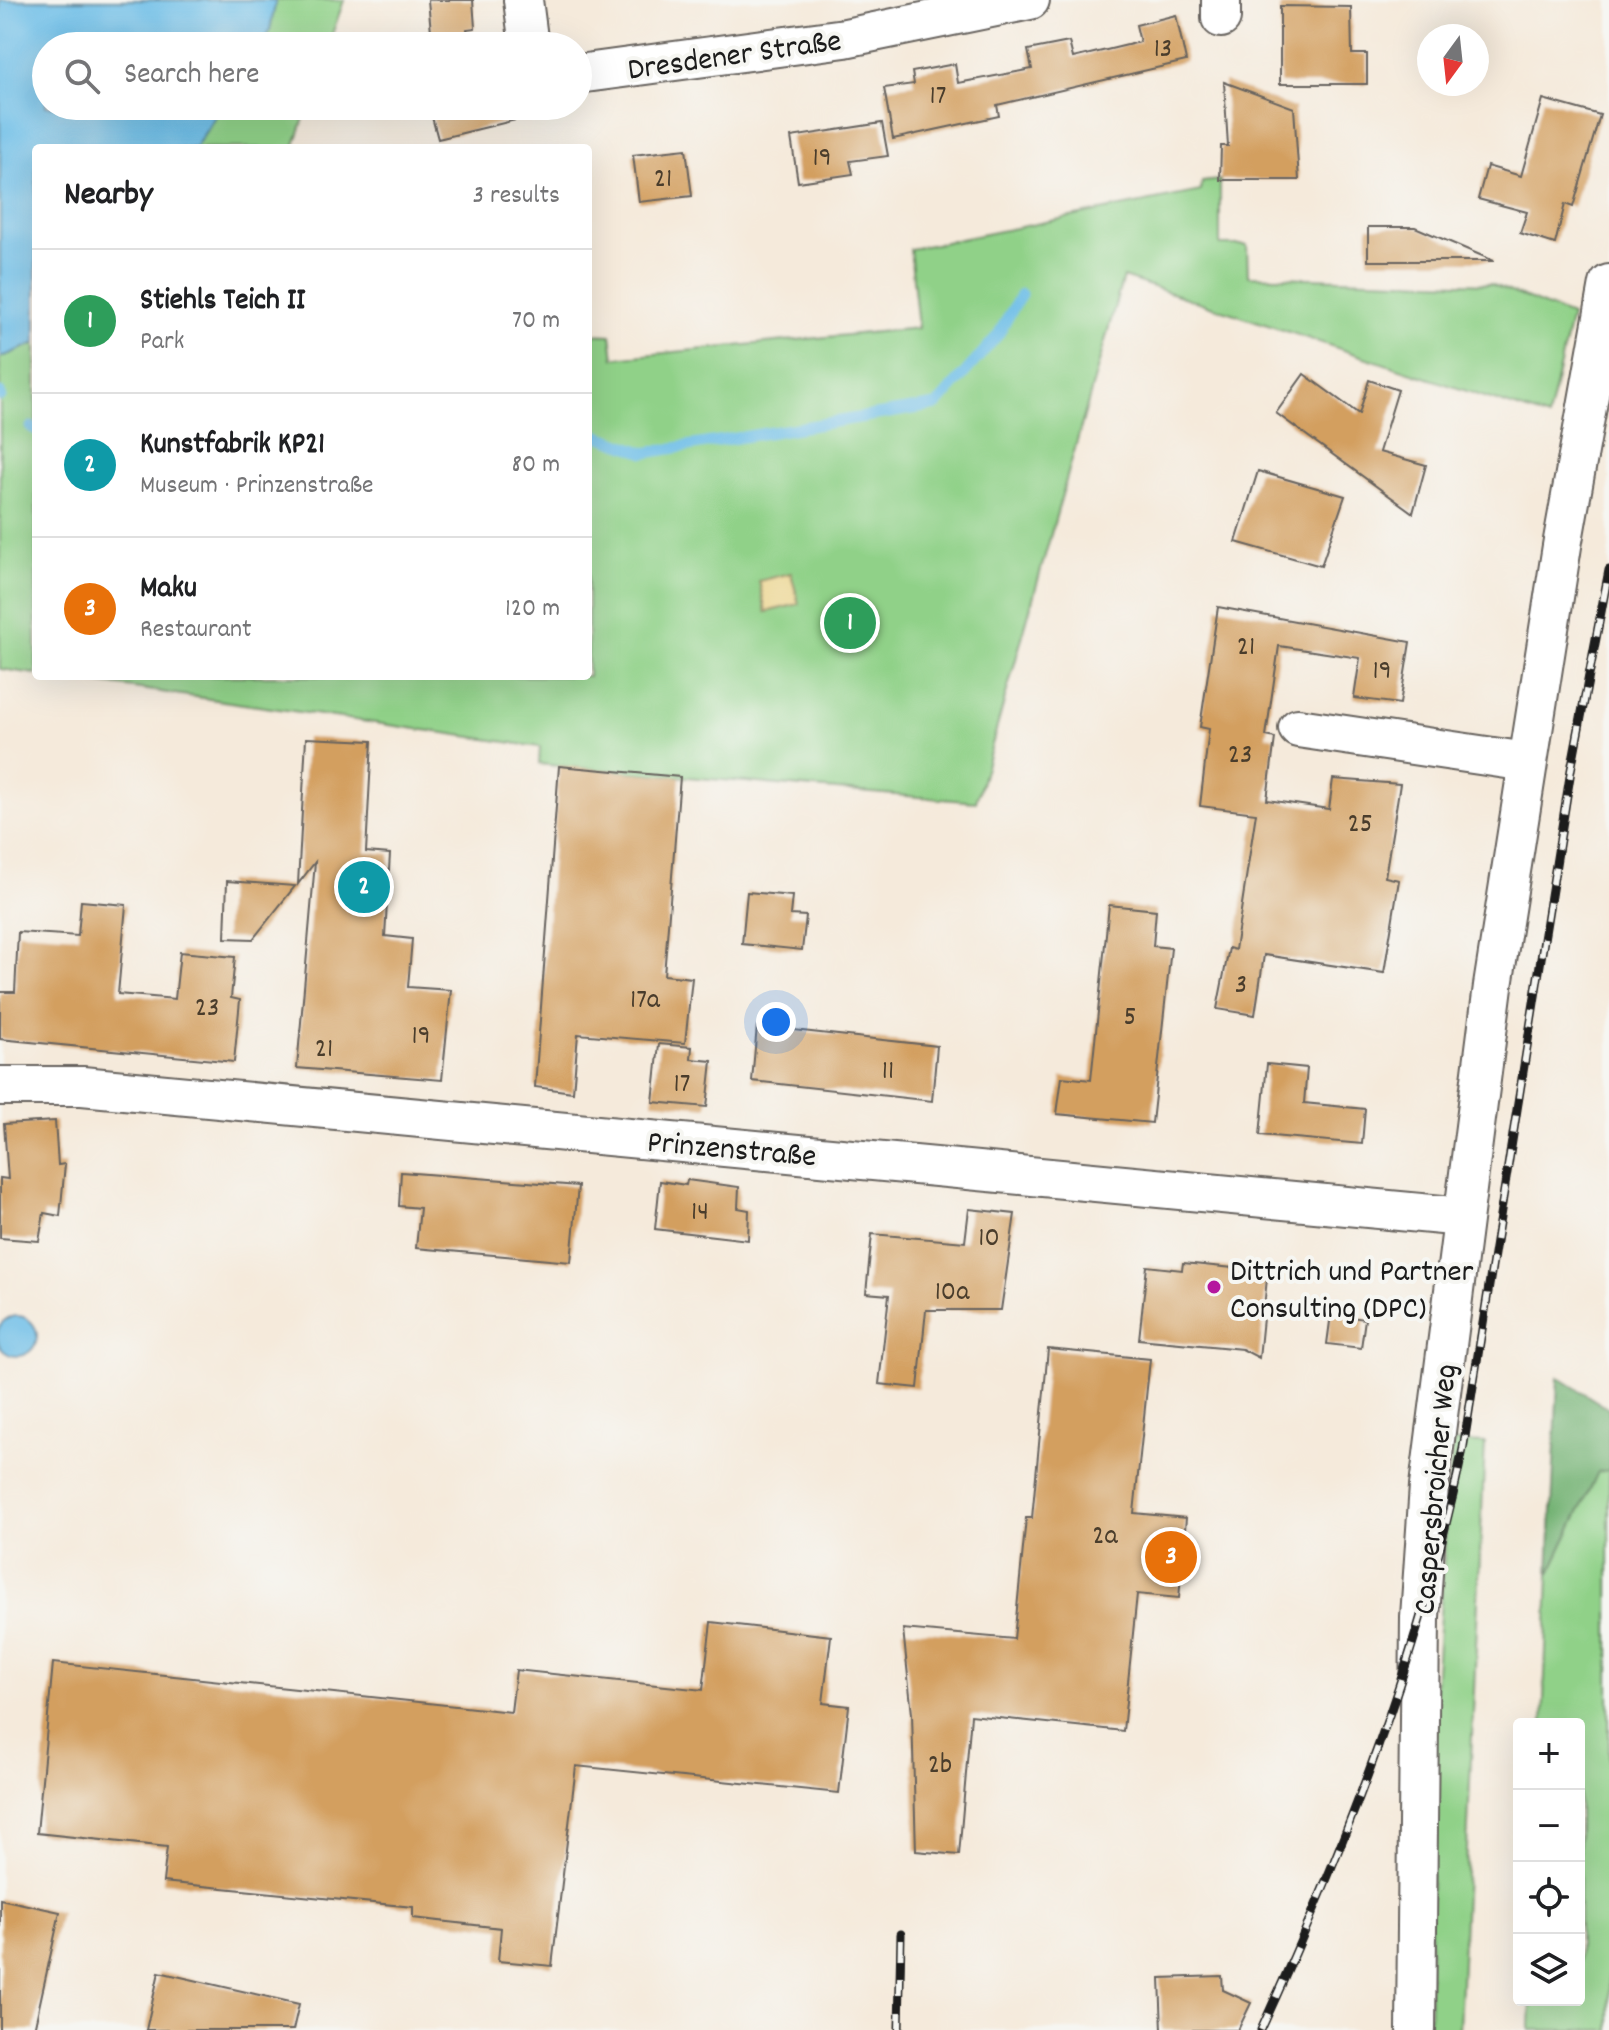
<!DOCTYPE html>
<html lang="en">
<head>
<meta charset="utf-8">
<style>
	:root { --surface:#fff; --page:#f2f2f2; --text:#202124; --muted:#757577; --line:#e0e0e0; --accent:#b5179e }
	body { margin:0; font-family:Dekko,sans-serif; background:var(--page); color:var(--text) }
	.controls { position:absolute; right:24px; bottom:24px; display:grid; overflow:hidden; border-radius:8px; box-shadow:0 8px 32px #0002 }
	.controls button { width:72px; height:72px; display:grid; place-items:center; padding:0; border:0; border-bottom:2px solid var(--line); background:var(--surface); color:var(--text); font:40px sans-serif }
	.compass { position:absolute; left:1417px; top:24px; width:72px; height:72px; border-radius:50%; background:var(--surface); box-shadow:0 8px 32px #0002; rotate:195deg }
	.you { position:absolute; left:776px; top:1022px; width:28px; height:28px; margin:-20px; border:6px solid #fff; border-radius:50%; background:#1a73e8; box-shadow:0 0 0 12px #1a73e833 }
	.badge { display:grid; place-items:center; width:52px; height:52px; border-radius:50%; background:var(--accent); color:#fff; font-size:26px; font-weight:700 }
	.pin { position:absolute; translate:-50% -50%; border:4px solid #fff; box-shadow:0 2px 8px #0006 }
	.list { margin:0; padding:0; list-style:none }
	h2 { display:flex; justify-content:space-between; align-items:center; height:104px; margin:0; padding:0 32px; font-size:34px }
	h2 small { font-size:26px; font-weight:400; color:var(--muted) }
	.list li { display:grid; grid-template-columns:52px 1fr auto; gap:24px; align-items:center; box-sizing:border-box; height:144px; padding:0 32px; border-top:2px solid var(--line) }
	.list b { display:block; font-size:30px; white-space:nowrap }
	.list p { margin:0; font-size:26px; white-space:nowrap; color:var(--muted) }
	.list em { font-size:26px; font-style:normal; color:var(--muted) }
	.icon { flex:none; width:44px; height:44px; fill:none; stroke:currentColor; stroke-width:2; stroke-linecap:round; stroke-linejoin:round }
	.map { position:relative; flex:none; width:1609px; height:2030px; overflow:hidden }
	.search { position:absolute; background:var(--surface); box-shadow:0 8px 32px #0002; left:32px; top:32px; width:560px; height:88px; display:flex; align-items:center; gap:20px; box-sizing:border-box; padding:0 28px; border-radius:44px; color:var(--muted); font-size:30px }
	.panel { position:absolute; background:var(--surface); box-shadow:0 8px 32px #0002; left:32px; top:144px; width:560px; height:536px; border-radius:8px }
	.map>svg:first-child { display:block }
	.green { fill:#90d188; stroke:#567652; stroke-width:2 }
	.forest { fill:#74b374; stroke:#486848; stroke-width:2 }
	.sand { fill:#eeda9e; stroke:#857b5d; stroke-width:2 }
	.water { fill:#6cbde7; stroke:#446c82; stroke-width:2 }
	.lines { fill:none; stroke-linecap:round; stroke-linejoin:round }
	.stream { stroke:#6cbde7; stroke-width:11 }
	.building { fill:#d39f5e }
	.street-casing { stroke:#68645f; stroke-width:42 }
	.street { stroke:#fff; stroke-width:38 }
	.rail-casing { stroke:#1c1c1c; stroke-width:9 }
	.rail { stroke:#f6f6f2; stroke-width:6; stroke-dasharray:18; stroke-linecap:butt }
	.poi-dot { fill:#b5179e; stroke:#f6f6f2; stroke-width:3 }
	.labels { text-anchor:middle; stroke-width:8; stroke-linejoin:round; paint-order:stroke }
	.number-label { font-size:28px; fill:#4a3d2c }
	.street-label { font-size:32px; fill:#1c1c1c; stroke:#f6f6f2 }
	.poi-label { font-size:32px; fill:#1c1c1c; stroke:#f6f6f2; text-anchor:start }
</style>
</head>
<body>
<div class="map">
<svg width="1609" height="2030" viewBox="0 0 1609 2030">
	<rect width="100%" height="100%" fill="#f6f6f2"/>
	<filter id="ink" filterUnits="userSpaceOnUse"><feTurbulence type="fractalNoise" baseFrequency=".0125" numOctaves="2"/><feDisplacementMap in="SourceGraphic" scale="16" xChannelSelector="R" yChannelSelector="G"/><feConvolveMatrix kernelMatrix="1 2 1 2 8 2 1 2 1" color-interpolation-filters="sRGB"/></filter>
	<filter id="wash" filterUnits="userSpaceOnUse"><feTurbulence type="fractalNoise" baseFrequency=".006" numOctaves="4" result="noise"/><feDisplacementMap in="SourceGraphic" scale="32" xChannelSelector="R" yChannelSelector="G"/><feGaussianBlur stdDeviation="1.8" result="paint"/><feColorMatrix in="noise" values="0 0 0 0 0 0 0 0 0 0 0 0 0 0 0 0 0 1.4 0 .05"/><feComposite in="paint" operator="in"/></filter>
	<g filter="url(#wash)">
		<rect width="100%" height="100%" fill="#f5eadb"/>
		<g class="green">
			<polygon points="0,0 344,0 328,46 46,46 46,106 308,106 294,148 36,148 36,674 0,669"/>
			<polygon points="1220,180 1220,245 1247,245 1248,276 1491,284 1571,316 1548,418 1123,277 976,802 559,766 539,764 540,747 51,676 588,676 588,334 611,335 614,358 918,328 910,249 1201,191 1202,182"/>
			<polygon points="1452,1442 1485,1443 1459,2030 1429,2030 1433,1715"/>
			<polygon points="1609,1470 1609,2030 1530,2030 1531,2000 1579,2000 1579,1724 1543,1724 1549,1575 1598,1471"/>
		</g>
		<polygon class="forest" points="1558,1377 1609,1409 1609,1470 1598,1472 1549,1575"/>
		<polygon class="sand" points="791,573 799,604 766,612 759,581"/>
		<g class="water">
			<polygon points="0,0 276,0 270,30 260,46 46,46 46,106 222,106 195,148 36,148 36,343 0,358"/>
			<circle cx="17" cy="1336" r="20"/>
		</g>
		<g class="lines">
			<g class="stream">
				<polyline points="0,393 1,396"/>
				<polyline points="31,427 36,430"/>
				<polyline points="588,432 645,453 937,405 998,335 1021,294"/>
			</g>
		</g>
		<g id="blocks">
			<g class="building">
				<polygon points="428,0 473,0 475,28 467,29 469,46 437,46 435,31 431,31"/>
				<polygon points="1280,6 1351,7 1352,54 1367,54 1367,84 1280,84"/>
				<polygon points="1176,15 1186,61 997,105 999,116 893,139 884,88 914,84 912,72 955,64 958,83 1032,69 1028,50 1069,42 1073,58 1140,42 1136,25"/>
				<polygon points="1224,82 1294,108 1299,180 1220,180 1221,146 1228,146"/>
				<polygon points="1543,99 1600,115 1573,207 1565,204 1555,244 1520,233 1527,212 1478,199 1487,166 1521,176"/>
				<polygon points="429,106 526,106 528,117 438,139"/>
				<polygon points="882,123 888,156 850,161 853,174 798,182 791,137"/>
				<polygon points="686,149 692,196 639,202 633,155"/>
				<polygon points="1368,227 1415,227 1494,261 1368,261"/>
				<polygon points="1304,374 1359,414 1369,380 1398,390 1379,452 1426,465 1413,513 1276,413"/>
				<polygon points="1258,471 1345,496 1321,566 1236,542"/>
				<polygon points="1218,607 1410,642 1400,704 1354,698 1360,658 1279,646 1266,736 1275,738 1267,800 1329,809 1333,779 1400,784 1385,877 1399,880 1384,973 1264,955 1255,1015 1217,1009 1229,948 1235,950 1256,813 1200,806 1209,729 1200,727"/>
				<polygon points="306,738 372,741 366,852 390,854 385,936 412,939 408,987 451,990 442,1080 297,1068 315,862 298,884"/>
				<polygon points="559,766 680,777 664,975 692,978 685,1043 578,1034 573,1092 535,1087"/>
				<polygon points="227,881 295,886 253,939 225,938"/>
				<polygon points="747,892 792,896 790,915 806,916 802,950 742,944"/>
				<polygon points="81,901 126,905 118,994 175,999 180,952 235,957 231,998 240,1000 234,1062 0,1039 0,992 15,992 18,932 78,936"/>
				<polygon points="1109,905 1156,910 1153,946 1171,948 1152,1123 1057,1114 1062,1077 1091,1080"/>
				<polygon points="757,1026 937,1046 932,1101 752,1081"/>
				<polygon points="659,1044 692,1047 691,1059 712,1061 707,1107 653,1102"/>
				<polygon points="1267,1064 1307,1068 1304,1103 1365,1109 1362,1144 1260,1135"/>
				<polygon points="55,1121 58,1165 65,1164 60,1216 44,1213 39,1241 0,1238 0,1178 8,1179 4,1124"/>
				<polygon points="401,1172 578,1186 571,1262 416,1248 420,1208 399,1206"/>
				<polygon points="687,1180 739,1187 738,1208 749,1210 748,1240 655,1229 660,1181 686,1185"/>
				<polygon points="969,1209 1015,1214 1001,1310 926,1310 918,1388 879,1384 889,1295 866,1293 872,1234 965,1242"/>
				<polygon points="1183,1263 1233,1268 1232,1275 1267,1278 1259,1358 1242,1349 1139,1339 1147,1266 1182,1270"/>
				<polygon points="1331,1314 1365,1319 1361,1348 1327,1344"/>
				<polygon points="1048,1349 1150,1359 1134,1513 1186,1518 1179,1598 1137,1594 1123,1731 971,1715 959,1855 916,1851 912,1714 903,1629 1014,1639 1026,1518 1032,1518"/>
				<polygon points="711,1622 831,1636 823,1703 849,1706 839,1793 576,1766 552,1966 498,1961 501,1928 413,1918 413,1907 163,1882 167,1847 37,1833 53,1663 511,1712 516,1670 703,1690"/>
				<polygon points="0,1899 60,1912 34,2030 0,2030"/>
				<polygon points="159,1972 299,2004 293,2030 146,2030"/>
				<polygon points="1222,1976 1223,1990 1251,2003 1238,2030 1162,2030 1160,1978"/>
			</g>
		</g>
	</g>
	<g filter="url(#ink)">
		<use href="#blocks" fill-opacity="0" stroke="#68645f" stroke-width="2"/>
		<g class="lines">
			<defs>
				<g id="street">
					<polyline points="523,0 529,46"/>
					<polyline points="1221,0 1221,18"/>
					<polyline points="578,74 845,38 1030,0"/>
					<polyline points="1298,728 1527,762"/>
					<polyline points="0,1086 82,1086 1463,1217"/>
					<polyline points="1416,2030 1420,1617 1429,1486 1493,986 1562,546 1609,284"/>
				</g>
			</defs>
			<use href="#street" class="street-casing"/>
			<use href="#street" class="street"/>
			<defs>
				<g id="rail">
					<polyline points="899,2030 901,1934"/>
					<path d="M1261,2030C1346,1844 1422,1650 1463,1449L1571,770L1609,570"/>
				</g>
			</defs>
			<use href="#rail" class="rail-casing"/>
			<use href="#rail" class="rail"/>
		</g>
	</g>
	<circle class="poi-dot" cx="1214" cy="1287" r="8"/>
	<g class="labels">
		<g class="number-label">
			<text x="1163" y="56">13</text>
			<text x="938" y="103">17</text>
			<text x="822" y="165">19</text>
			<text x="663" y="186">21</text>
			<text x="1246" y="654">21</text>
			<text x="1382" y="678">19</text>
			<text x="1240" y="762">23</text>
			<text x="1360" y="831">25</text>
			<text x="1241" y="992">3</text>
			<text x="645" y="1007">17a</text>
			<text x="207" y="1015">23</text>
			<text x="1130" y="1024">5</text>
			<text x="421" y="1043">19</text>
			<text x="324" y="1056">21</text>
			<text x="888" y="1078">11</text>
			<text x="682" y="1091">17</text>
			<text x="700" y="1219">14</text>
			<text x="989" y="1245">10</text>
			<text x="952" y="1299">10a</text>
			<text x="1105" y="1543">2a</text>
			<text x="940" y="1772">2b</text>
		</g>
		<g class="street-label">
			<text transform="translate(734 53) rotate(-8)" y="11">Dresdener Straße</text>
			<text transform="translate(732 1147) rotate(5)" y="11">Prinzenstraße</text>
			<text transform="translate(1433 1489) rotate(-85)" y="11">Caspersbroicher Weg</text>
		</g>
		<g class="poi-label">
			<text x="1230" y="1280">Dittrich und Partner<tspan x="1230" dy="37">Consulting (DPC)</tspan></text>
		</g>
	</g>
</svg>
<div class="controls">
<button>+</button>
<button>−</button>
<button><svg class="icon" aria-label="locate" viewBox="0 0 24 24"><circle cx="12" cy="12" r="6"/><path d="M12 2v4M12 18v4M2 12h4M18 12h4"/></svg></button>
<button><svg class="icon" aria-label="layers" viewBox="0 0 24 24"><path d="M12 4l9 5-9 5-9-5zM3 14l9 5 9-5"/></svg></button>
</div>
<svg class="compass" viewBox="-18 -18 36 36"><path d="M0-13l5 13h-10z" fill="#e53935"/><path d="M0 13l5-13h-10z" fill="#757577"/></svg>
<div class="you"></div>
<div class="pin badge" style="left:850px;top:623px;background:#2e9e5b">1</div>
<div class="pin badge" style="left:364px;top:887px;background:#0f9aa8">2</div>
<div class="pin badge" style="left:1171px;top:1557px;background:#e8710a">3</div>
<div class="search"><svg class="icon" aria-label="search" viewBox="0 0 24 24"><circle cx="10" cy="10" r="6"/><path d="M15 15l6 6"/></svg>Search here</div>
<section class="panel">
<h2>Nearby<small>3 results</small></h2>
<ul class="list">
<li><span class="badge" style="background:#2e9e5b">1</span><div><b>Stiehls Teich II</b><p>Park</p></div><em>70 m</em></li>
<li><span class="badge" style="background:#0f9aa8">2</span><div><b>Kunstfabrik KP21</b><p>Museum · Prinzenstraße</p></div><em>80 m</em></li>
<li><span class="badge" style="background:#e8710a">3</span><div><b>Maku</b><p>Restaurant</p></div><em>120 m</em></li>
</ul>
</section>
</div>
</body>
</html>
